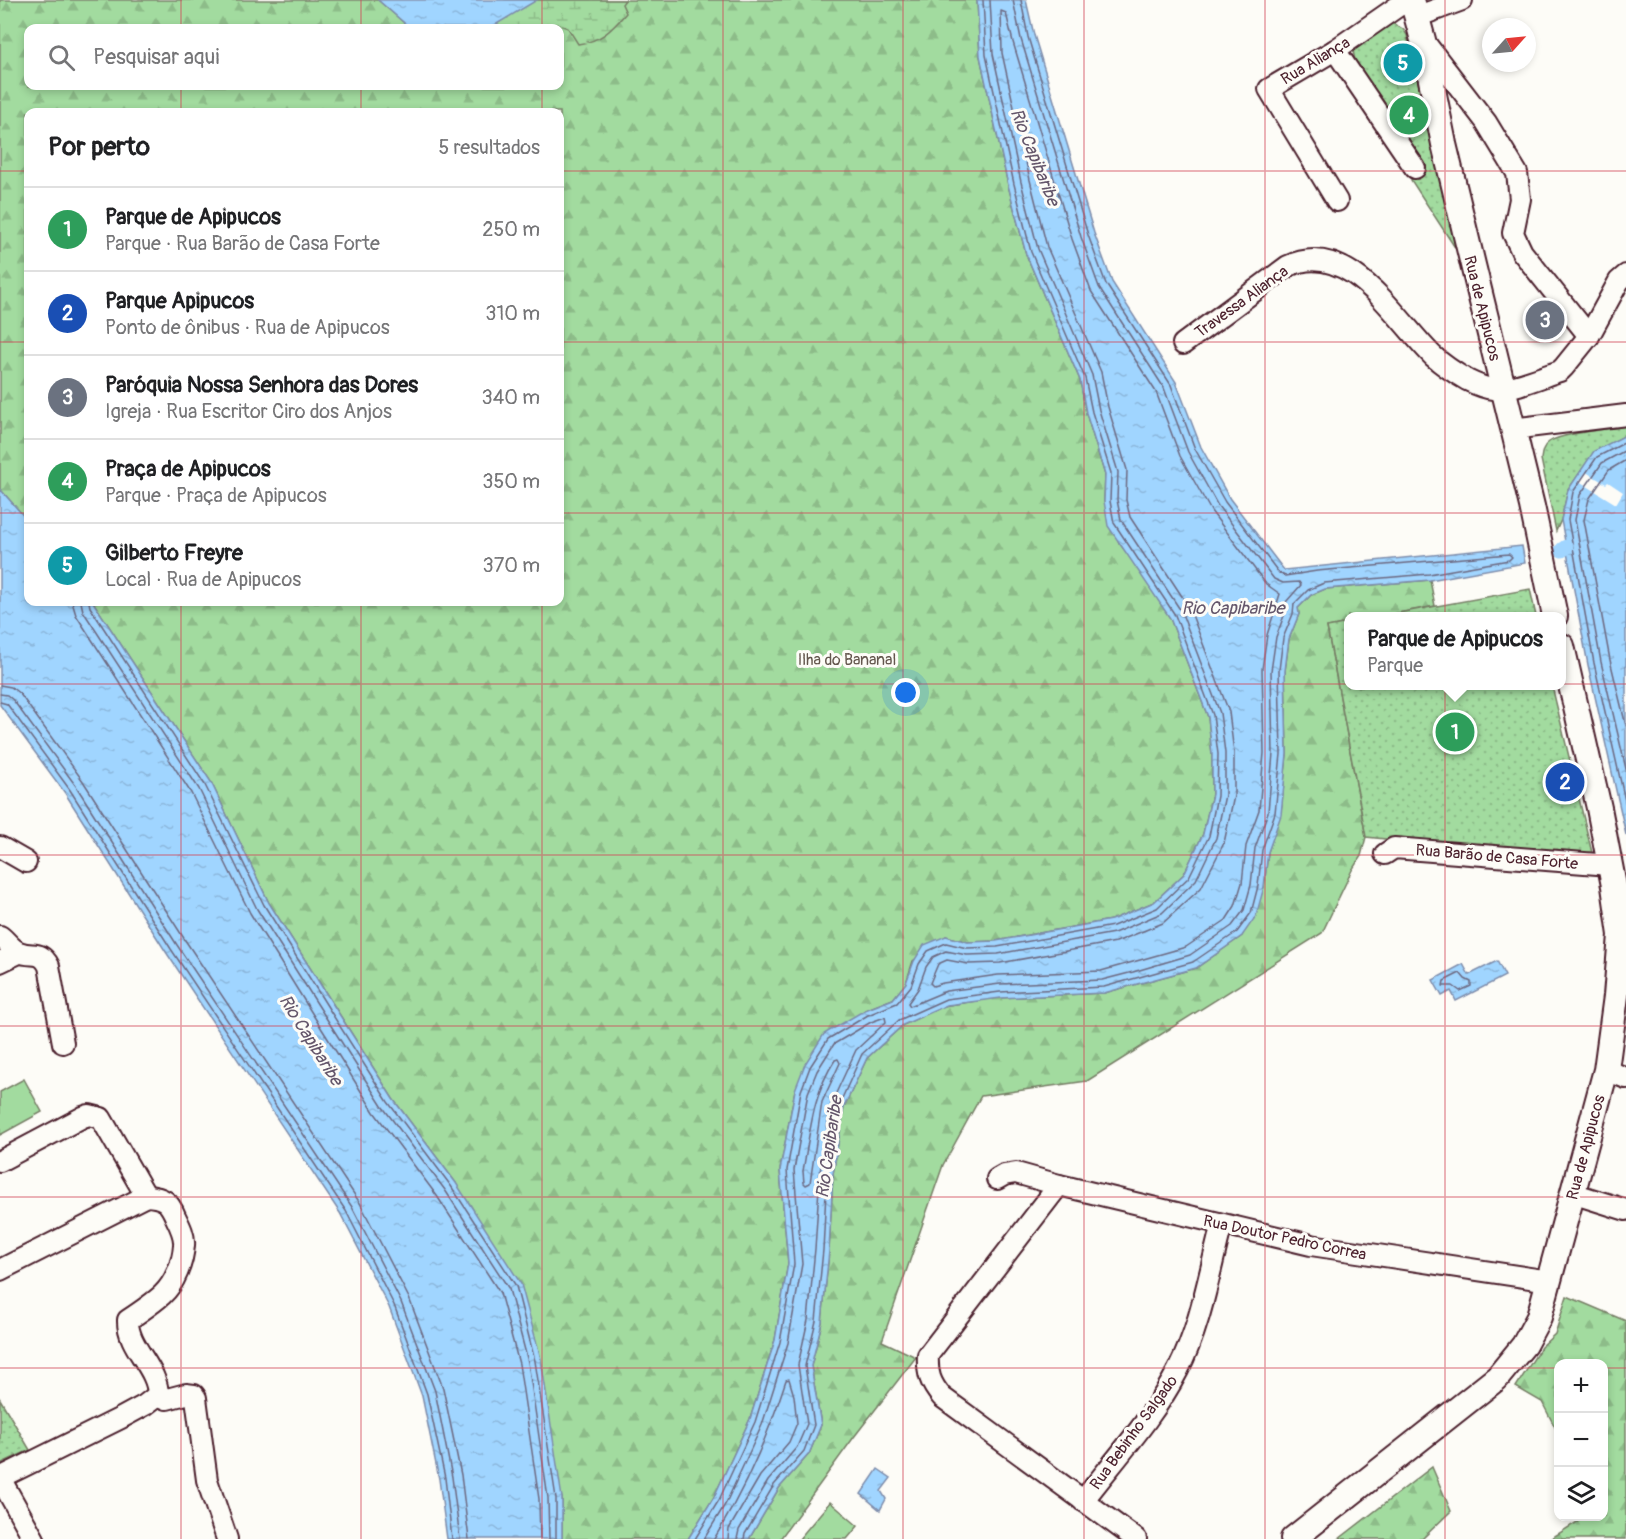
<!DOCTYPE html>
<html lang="pt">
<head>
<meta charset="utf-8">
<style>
	:root { --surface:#fff; --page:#f2f2f2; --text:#202124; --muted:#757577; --line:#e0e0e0; --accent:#2563eb }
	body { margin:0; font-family:Pangolin,sans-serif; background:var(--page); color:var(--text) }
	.controls { position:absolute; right:18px; bottom:18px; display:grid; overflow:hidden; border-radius:12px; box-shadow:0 3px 9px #0003 }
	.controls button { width:54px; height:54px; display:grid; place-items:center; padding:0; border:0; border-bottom:2px solid var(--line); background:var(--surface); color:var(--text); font:30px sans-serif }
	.compass { position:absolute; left:1482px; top:18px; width:54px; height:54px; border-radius:50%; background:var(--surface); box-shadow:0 3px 9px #0003; rotate:63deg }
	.you { position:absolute; left:906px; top:693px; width:21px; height:21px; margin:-15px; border:4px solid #fff; border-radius:50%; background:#1a73e8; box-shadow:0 0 0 9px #1a73e833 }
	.badge { display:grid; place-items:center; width:39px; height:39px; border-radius:50%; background:var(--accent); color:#fff; font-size:20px; font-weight:700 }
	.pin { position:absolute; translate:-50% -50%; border:3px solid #fff; box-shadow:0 2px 6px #0006 }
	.popup { position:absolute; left:1344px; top:612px; width:222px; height:78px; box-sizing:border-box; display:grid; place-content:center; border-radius:12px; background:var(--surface); filter:drop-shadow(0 2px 4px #0005); font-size:20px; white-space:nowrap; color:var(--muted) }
	.popup b { font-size:22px; color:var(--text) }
	.popup::after { content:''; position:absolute; left:50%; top:100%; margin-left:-12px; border:12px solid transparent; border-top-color:var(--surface) }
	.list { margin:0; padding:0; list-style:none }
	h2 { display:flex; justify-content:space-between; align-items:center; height:78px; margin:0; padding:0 24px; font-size:26px }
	h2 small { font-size:20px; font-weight:400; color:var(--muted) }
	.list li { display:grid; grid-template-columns:39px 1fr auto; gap:18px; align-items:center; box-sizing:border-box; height:84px; padding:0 24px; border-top:2px solid var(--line) }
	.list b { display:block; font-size:22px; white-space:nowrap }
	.list p { margin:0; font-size:20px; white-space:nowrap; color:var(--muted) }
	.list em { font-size:20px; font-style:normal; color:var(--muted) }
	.icon { flex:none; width:33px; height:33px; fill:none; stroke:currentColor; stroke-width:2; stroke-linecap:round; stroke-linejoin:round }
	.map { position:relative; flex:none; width:1626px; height:1539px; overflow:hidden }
	.search { position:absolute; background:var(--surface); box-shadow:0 3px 9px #0003; left:24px; top:24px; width:540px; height:66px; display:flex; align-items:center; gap:15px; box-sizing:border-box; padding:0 21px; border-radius:12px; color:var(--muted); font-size:22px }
	.panel { position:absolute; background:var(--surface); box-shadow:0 3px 9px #0003; left:24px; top:108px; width:540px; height:498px; border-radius:12px }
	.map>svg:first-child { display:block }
	.green { fill:#a2db9f; stroke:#767d65; stroke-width:1.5 }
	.forest { fill:url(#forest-firs); stroke:#767d65; stroke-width:1.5 }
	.wetland { fill:url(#wetland-marsh); stroke:#767d65; stroke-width:1.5 }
	.park { fill:url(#park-dots); stroke:#767d65; stroke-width:1.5 }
	.water { fill:url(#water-ripples); stroke:#7e8caa; stroke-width:1.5 }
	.pier { fill:#fdfcf7 }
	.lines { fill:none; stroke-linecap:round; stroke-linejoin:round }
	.shore { stroke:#6c6880; stroke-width:1.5 }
	.canal { stroke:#a0d5ff; stroke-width:15 }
	.minor-casing { stroke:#4a1f2b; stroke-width:24 }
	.major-casing { stroke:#4a1f2b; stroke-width:28 }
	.minor { stroke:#fdfcf7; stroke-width:20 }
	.major { stroke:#fdfcf7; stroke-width:24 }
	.grid { fill:none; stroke:#d1495b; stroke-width:1.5; stroke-opacity:0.55 }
	.labels { text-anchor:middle; stroke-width:6; stroke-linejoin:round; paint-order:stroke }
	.street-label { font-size:16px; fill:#4a1f2b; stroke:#fdfcf7 }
	.park-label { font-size:16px; fill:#64574e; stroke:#fdfcf7 }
	.water-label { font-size:18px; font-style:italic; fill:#64566b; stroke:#fdfcf7 }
</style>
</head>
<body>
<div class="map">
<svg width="1626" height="1539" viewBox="0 0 1626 1539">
	<defs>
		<pattern id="forest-firs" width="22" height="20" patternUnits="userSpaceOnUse" patternTransform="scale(1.5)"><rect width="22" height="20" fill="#a2db9f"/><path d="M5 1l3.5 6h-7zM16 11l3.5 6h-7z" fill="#8dbc89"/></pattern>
		<pattern id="wetland-marsh" width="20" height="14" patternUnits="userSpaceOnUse" patternTransform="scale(1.5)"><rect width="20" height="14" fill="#a2db9f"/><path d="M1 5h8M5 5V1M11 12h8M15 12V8" fill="none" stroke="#8dbc89"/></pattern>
		<pattern id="park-dots" width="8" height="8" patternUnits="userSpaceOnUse" patternTransform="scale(1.5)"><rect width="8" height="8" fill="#a2db9f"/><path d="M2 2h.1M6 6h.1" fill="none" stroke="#8dbc89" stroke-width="1.8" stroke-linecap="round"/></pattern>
		<pattern id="water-ripples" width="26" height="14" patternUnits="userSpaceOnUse" patternTransform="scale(1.5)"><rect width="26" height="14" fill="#a0d5ff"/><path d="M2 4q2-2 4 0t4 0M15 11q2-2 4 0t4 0" fill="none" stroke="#8bb6db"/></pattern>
	</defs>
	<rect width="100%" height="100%" fill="#fdfcf7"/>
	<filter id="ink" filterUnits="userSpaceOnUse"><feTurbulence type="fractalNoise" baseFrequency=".0167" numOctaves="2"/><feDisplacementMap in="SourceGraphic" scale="12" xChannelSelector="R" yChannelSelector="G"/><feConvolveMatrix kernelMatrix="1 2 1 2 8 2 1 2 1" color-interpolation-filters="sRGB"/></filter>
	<g filter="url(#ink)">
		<g class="green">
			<polygon points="24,1079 42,1112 0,1135 0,1092"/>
			<polygon points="830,1502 858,1526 847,1539 799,1539"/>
		</g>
		<g class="forest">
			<polygon points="0,0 378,0 410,28 28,28 28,86 560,86 560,28 490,28 537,0 977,0 980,56 1008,185 1026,254 1080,380 1086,413 1105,475 1104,501 1119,543 1136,565 1170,618 1208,717 1212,754 1212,794 1203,834 1184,874 1154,902 1111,920 996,941 968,942 946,936 913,961 906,983 893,999 865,1010 795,1090 780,1170 788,1263 775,1340 750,1419 714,1497 688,1539 562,1539 562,1498 456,1183 393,1099 269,903 211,782 93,602 560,602 560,112 28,112 28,521 0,489"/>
			<polygon points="1430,580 1435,606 1382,616 1348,616 1348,623 1327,627 1366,837 1361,856 1352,870 1322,933 1087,1081 981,1096 943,1165 882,1341 916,1357 854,1437 780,1539 749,1539 779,1488 809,1454 821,1425 811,1366 822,1322 829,1251 833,1174 844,1107 867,1058 903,1025 943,1006 996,998 1104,993 1196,968 1242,936 1264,887 1268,852 1281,811 1287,754 1285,671 1289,639 1299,614 1298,608 1311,595 1325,589"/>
			<polygon points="1567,1296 1626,1321 1626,1539 1550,1539 1585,1517 1604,1516 1604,1364 1558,1364 1558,1433 1542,1402 1516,1387 1541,1347 1555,1334"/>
			<polygon points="1432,1467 1451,1511 1422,1539 1339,1539"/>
		</g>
		<path class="wetland" d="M505,0H625L622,4L626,13C611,31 601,41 578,44L568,28L557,24L548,28H498L486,22Z"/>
		<g class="park">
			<path d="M1390,22L1403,29L1407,35L1456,245L1454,246L1411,180L1423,172L1408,141V137C1398,123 1389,108 1378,94C1366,78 1354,69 1353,48Z"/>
			<path d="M1626,426V435L1594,452L1568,490L1561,520L1556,531L1541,459C1542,452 1543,446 1549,442C1561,433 1609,429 1626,426Z"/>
			<polygon points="1530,589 1536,616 1382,616"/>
			<polygon points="1348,623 1348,686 1552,686 1592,853 1584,859 1366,837 1327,627"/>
			<polygon points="0,1399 30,1450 0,1464"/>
		</g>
		<g class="water">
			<polygon points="378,0 537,0 490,28 410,28"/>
			<polygon points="977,0 1026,0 1034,35 1094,233 1112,282 1176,382 1201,447 1230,499 1284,570 1522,546 1525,563 1430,580 1325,589 1311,595 1298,608 1299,614 1289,639 1285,671 1287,754 1281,815 1268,852 1264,887 1256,916 1242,936 1196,968 1104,993 1001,998 947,1005 903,1025 867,1058 844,1107 833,1174 829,1251 822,1322 811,1366 821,1425 809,1454 779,1488 749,1539 688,1539 714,1497 750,1419 775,1340 788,1263 780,1170 795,1090 805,1064 824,1034 865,1010 893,999 906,983 914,961 924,945 946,936 968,942 996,941 1111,920 1154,902 1184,874 1203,834 1212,794 1212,754 1208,717 1170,618 1108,526 1104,501 1105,475 1086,413 1080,380 1026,254 1008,185 980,56"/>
			<polygon points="1626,435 1626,835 1588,665 1561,520 1568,490 1594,451"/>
			<polygon points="0,489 28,521 28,602 93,602 211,782 269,903 334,1006 393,1099 456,1183 521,1284 541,1359 562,1498 562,1539 447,1539 439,1479 422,1396 389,1307 340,1213 166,952 65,793 0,705"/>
			<polygon points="1497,961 1505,976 1456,1001 1451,991 1442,996 1433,980 1463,964 1469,975"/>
			<polygon points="878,1469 891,1478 881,1491 886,1499 880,1510 861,1494"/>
		</g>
		<polygon class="pier" points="1586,472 1606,484 1608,482 1623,492 1616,504 1579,481"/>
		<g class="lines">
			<g class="shore">
				<polyline points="990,0 993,54 1021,182 1038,249 1092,375 1099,410 1118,472 1117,500 1121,520 1181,611 1220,713 1225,753 1225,795 1216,838 1196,880 1162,913 1114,933 998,954 967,955 946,951 933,957 926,967 918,989 908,1003 910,1006 946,991 1000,984 1102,980 1133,972 1190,955 1232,926 1244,910 1251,885 1255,848 1268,812 1273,753 1271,671 1276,637 1285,613 1286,602 1301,585 1299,582 1283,583 1274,579 1218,506 1188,452 1164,388 1099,287 1081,237 1021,39 1013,0"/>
				<polygon points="1001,11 1006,13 1013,42 1072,239 1091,291 1156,392 1180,456 1211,511 1266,584 1280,594 1267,635 1262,669 1264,753 1259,810 1246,846 1242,883 1235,906 1226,920 1186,947 1101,971 998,975 943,983 933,986 930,983 938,964 947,960 968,964 1000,963 1116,942 1163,923 1201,888 1224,843 1234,796 1234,753 1229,712 1189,607 1130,517 1126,500 1127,470 1108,407 1101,372 1047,247 1030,180 1002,53"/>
				<polyline points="1626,442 1597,457 1573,492 1568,520 1594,663 1626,805"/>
				<polyline points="1626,450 1602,463 1580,495 1575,520 1601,662 1626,769"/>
				<polyline points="1626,460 1609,470 1589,499 1584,520 1610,660 1626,726"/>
				<polyline points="72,602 76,615 191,793 250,913 315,1018 374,1112 437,1196 500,1293 519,1364 539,1499 540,1539"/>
				<polyline points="81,602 83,611 199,789 257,909 323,1013 382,1106 445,1190 509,1289 528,1362 548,1498 549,1539"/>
				<polyline points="89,602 90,607 205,785 264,905 329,1009 388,1102 451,1186 516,1286 535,1361 556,1498 556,1539"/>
				<polyline points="0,685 11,687 20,694 83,781 185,940 360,1203 409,1298 443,1388 461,1475 469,1539"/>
				<polyline points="0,694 7,695 13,700 76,786 177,945 352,1207 401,1302 435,1391 452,1477 460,1539"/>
				<polyline points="0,702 7,704 70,790 171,949 346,1211 394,1305 427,1394 445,1478 452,1539"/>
				<polygon points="1460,973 1465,979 1471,982 1471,986 1460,991 1453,986 1443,986 1444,981"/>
				<path d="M838,1059L840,1063L822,1102L810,1183L806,1185L804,1183L803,1171C810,1132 813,1093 835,1060Z"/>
				<polyline points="695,1539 719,1500 755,1422 780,1342 794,1264 787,1170 801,1091 810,1067 828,1039 868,1015 897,1003 911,986 919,964 928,951 946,943 967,948 997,947 1113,926 1157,908 1189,877 1209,836 1217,796 1218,754 1213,715 1175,615 1114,523 1110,501 1111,473 1092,412 1085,378 1031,252 1014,184 986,55 983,0"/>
				<polyline points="704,1539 726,1503 762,1425 788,1343 802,1264 794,1170 808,1093 817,1071 834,1044 871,1022 885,1017 886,1022 856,1050 831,1104 820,1172 815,1249 808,1320 798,1365 807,1424 797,1447 768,1481 739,1530 737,1539"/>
				<path d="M714,1539C745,1489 768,1436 786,1380L789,1379L794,1396L797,1423L789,1442L760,1476L739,1512L729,1529L728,1539"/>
				<polyline points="744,1539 745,1534 774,1485 804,1451 814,1425 805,1366 816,1321 823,1250 827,1173 839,1105 862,1054 899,1020 946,999 1000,992 1104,987 1193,962 1237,932 1251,913 1258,886 1262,850 1275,813 1281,754 1279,670 1283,638 1293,614 1294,604 1308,590 1324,583 1429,574 1509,560 1512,557 1509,554 1317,571 1285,576 1279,573 1225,502 1195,449 1171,385 1106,284 1088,235 1028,37 1021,0"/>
			</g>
			<polyline class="canal" points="1562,550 1566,547"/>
			<defs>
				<g id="minor">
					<polyline points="1416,17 1462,0"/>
					<polyline points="1423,40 1486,122 1517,173 1520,199 1513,233 1522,252 1589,336"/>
					<polyline points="1335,50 1415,168"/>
					<polyline points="1337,201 1269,89 1335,50 1397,7 1412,0"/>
					<path d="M1183,344L1288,266C1349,237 1396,320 1433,356C1444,366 1455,373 1467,380C1475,384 1484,388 1493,389C1509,391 1543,376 1560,371L1564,367L1589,336L1619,281L1626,275"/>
					<polyline points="1512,429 1626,415"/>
					<polyline points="0,847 26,862"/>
					<polyline points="1385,854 1394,848 1610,865"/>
					<path d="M0,936C7,941 11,949 19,952C33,958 40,949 49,966L63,1043"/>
					<polyline points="0,962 19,953"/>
					<polyline points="1606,1070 1626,1078"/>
					<polyline points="0,1161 83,1117 89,1115 101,1118 146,1196"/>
					<polyline points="997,1179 1004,1175 1016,1173 1059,1185 1311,1245 1550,1281"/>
					<path d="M1059,1185L928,1355C927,1373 930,1383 942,1397L1136,1539"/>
					<polyline points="1572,1193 1626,1210"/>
					<path d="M146,1196C164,1197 169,1201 176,1218C180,1226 185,1236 184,1245C183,1262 175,1283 162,1295C152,1304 140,1312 128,1320C127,1347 158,1368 158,1395"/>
					<polyline points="0,1270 146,1196"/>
					<polyline points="158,1395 167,1399 186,1394 194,1395 196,1398 207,1480 227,1539"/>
					<polyline points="0,1478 121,1418 145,1405 158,1395"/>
					<polyline points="0,1478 34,1539"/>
					<path d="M1083,1501C1115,1459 1154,1417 1178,1370C1201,1325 1209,1273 1222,1224"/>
				</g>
				<g id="major">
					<polyline points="1412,0 1423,40 1444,144 1473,265 1532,506 1555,616"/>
					<polyline points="1293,1539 1497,1378 1524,1345 1539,1317 1606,1070 1616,996 1621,935 1614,886 1599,808 1562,646"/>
				</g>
			</defs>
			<use href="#minor" class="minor-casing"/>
			<use href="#major" class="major-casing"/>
			<use href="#minor" class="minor"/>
			<use href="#major" class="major"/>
		</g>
	</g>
	<path class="grid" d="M181,0V28M361,0V28M542,0V28M723,0V1539M903,0V1539M1084,0V1539M1265,0V1539M1445,0V1539M181,86V112M361,86V112M542,86V112M0,171H28M560,171H1626M0,342H28M560,342H1626M0,513H28M560,513H1626M181,602V1539M361,602V1539M542,602V1539M0,684H1626M0,855H1626M0,1026H1626M0,1197H1626M0,1368H1558M1604,1368H1626"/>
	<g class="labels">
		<g class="street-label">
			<text transform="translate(1315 60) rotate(-31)" y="6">Rua Aliança</text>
			<text transform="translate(1241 301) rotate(-36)" y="6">Travessa Aliança</text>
			<text transform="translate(1483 308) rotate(76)" y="6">Rua de Apipucos</text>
			<text transform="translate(1497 856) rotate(5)" y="6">Rua Barão de Casa Forte</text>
			<text transform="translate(1585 1147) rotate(-75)" y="6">Rua de Apipucos</text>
			<text transform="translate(1285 1237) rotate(12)" y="6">Rua Doutor Pedro Correa</text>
			<text transform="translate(1133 1432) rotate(-54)" y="6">Rua Bebinho Salgado</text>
		</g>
		<g class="park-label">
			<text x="847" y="665">Ilha do Bananal</text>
		</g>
		<g class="water-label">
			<text transform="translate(1035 157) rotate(68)" y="6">Rio Capibaribe</text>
			<text x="1233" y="614">Rio Capibaribe</text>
			<text transform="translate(311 1040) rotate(58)" y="6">Rio Capibaribe</text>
			<text transform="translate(829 1147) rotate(-82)" y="6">Rio Capibaribe</text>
		</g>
	</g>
</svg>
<div class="controls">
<button>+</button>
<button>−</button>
<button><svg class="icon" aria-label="layers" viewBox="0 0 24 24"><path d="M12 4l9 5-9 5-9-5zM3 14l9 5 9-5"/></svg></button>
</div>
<svg class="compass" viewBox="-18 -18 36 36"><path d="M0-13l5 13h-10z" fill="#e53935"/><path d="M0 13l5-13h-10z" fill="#757577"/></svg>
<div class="you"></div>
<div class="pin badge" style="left:1455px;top:732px;background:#2e9e5b">1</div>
<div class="popup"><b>Parque de Apipucos</b>Parque</div>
<div class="pin badge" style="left:1565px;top:782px;background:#1a4fb4">2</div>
<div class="pin badge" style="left:1545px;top:320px;background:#6b7280">3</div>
<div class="pin badge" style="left:1409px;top:115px;background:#2e9e5b">4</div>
<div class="pin badge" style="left:1403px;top:63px;background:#0f9aa8">5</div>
<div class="search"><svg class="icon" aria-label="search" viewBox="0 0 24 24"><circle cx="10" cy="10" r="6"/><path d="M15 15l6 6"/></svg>Pesquisar aqui</div>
<section class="panel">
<h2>Por perto<small>5 resultados</small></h2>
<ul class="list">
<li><span class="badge" style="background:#2e9e5b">1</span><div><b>Parque de Apipucos</b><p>Parque · Rua Barão de Casa Forte</p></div><em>250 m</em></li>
<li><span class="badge" style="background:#1a4fb4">2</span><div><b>Parque Apipucos</b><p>Ponto de ônibus · Rua de Apipucos</p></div><em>310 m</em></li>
<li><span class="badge" style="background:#6b7280">3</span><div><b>Paróquia Nossa Senhora das Dores</b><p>Igreja · Rua Escritor Ciro dos Anjos</p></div><em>340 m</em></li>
<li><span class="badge" style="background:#2e9e5b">4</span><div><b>Praça de Apipucos</b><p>Parque · Praça de Apipucos</p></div><em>350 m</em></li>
<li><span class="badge" style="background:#0f9aa8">5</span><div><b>Gilberto Freyre</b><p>Local · Rua de Apipucos</p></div><em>370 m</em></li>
</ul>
</section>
</div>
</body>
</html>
